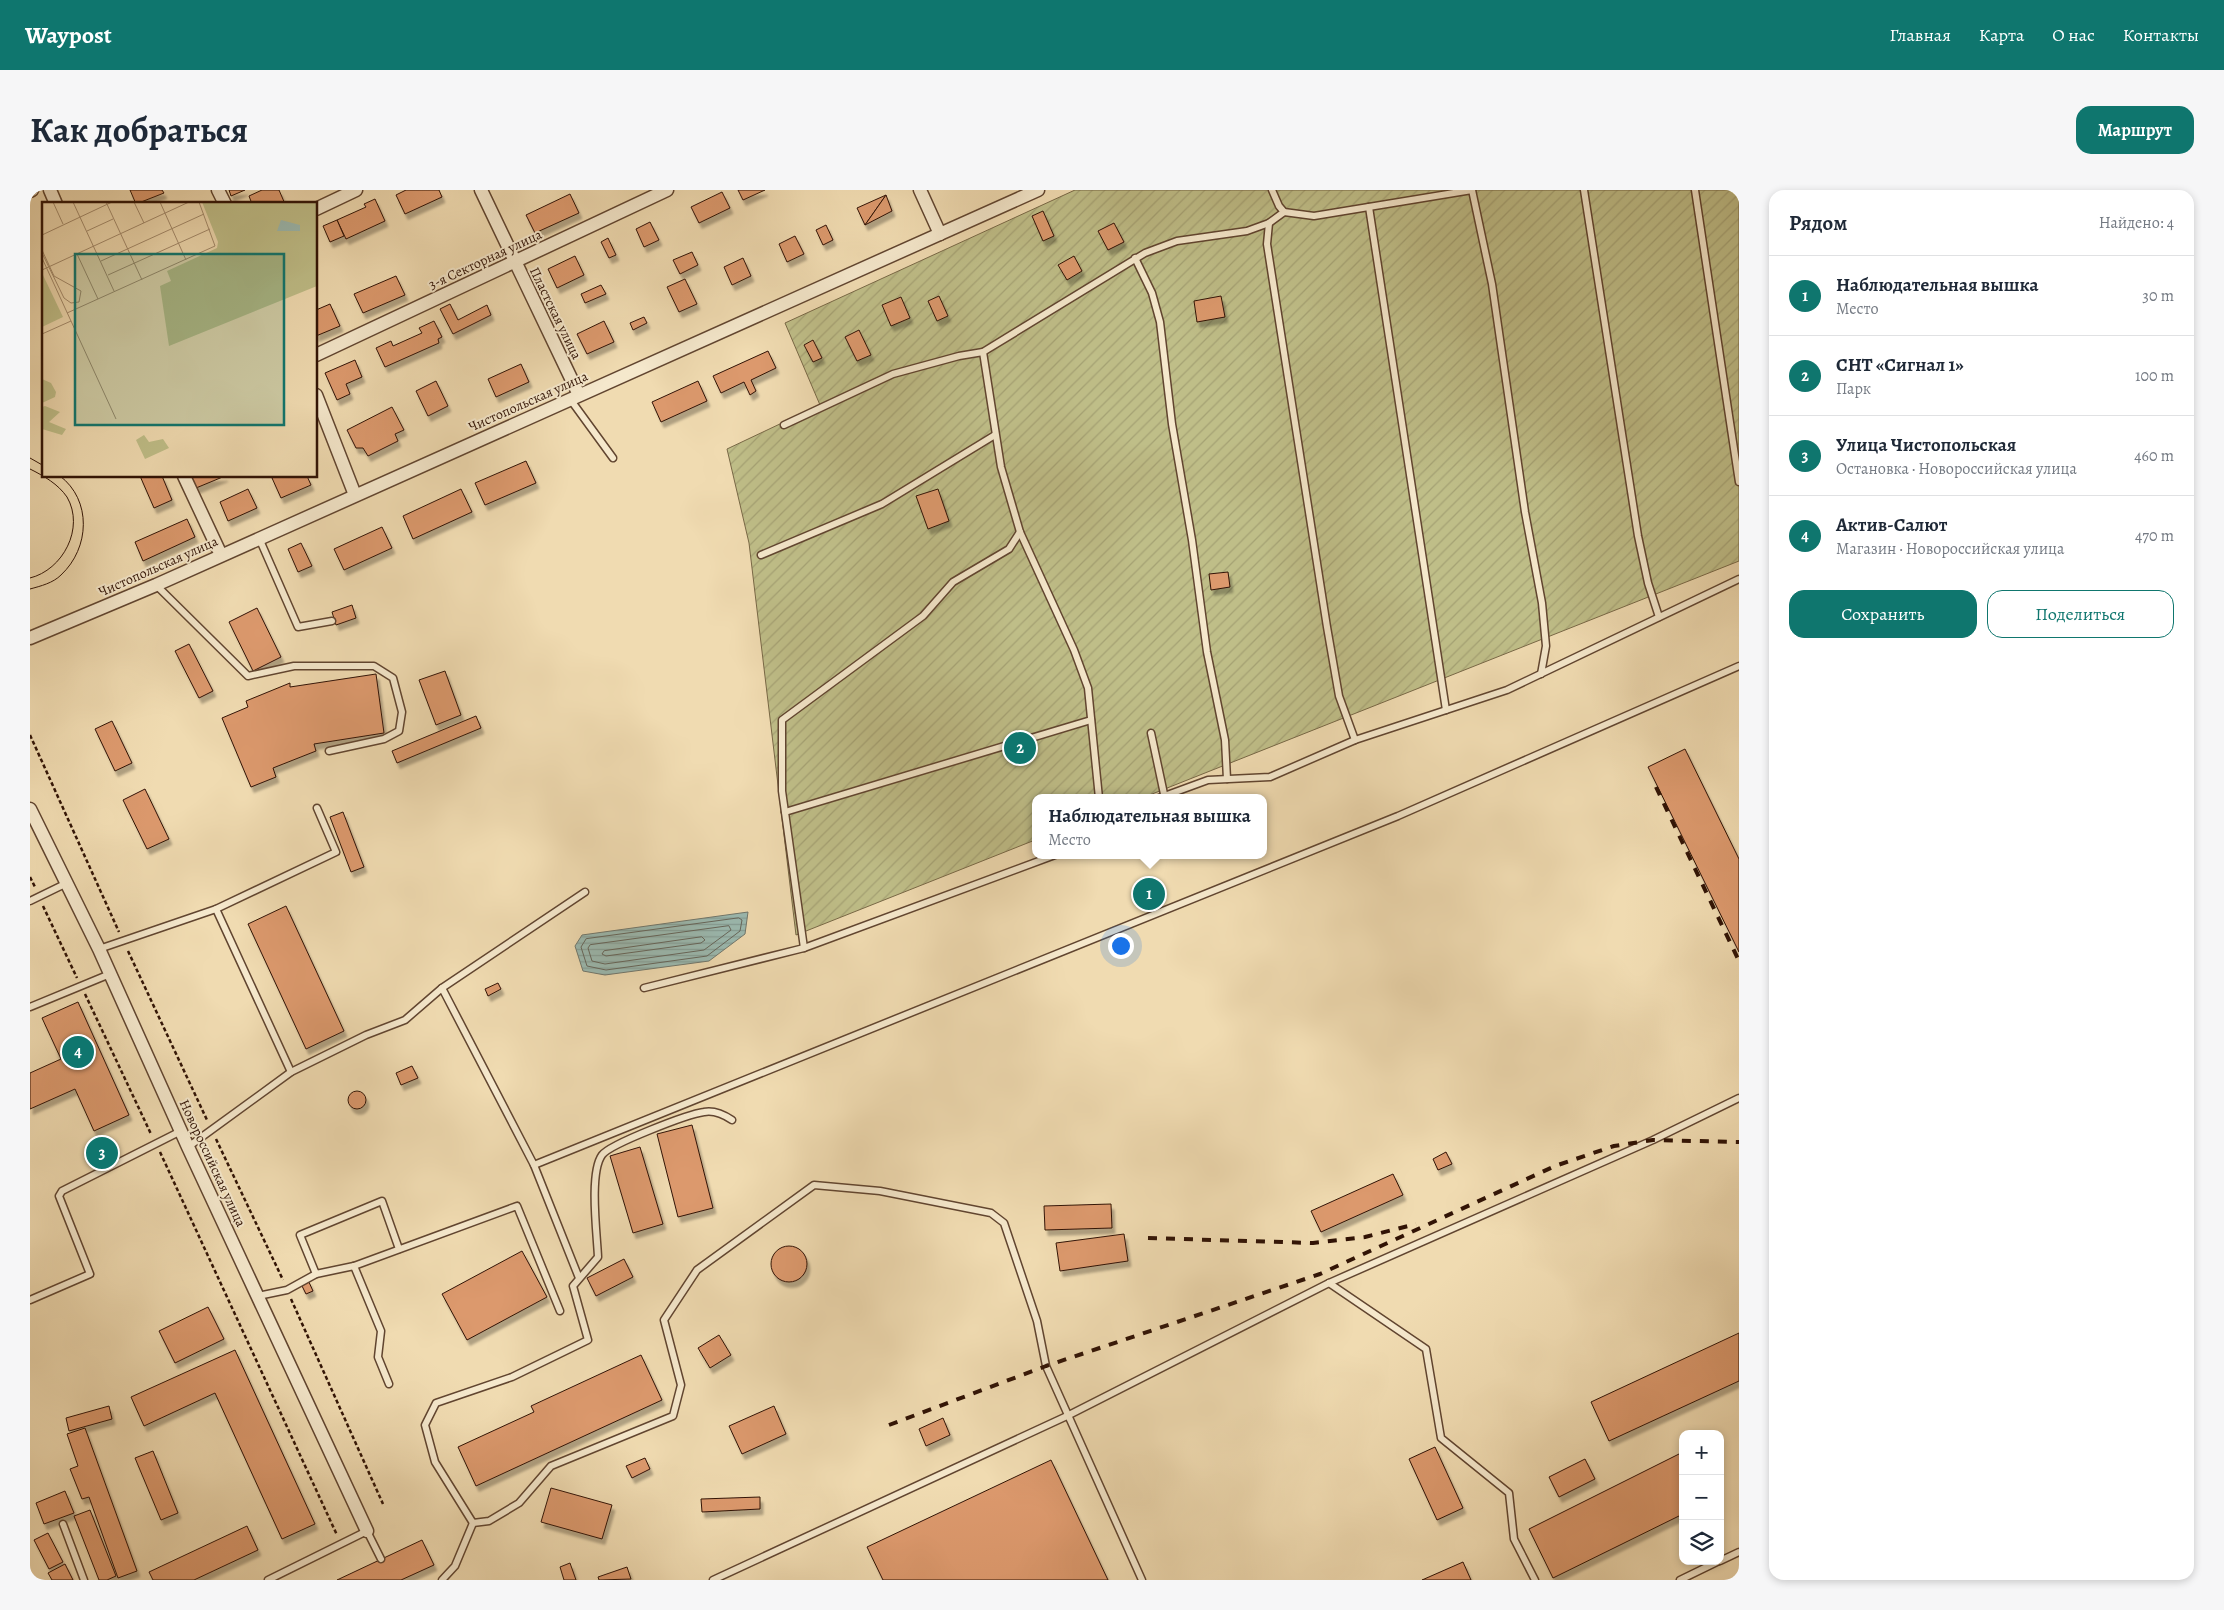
<!DOCTYPE html>
<html lang="ru">
<head>
<meta charset="utf-8">
<style>
	:root { --surface:#fff; --page:#f6f6f7; --text:#1f2937; --muted:#747a83; --line:#e0e1e3; --accent:#0f766e }
	body { margin:0; font-family:Alegreya,serif; background:var(--page); color:var(--text) }
	.controls { position:absolute; right:15px; bottom:15px; display:grid; overflow:hidden; border-radius:10px; box-shadow:0 2px 8px #0003 }
	.controls button { width:45px; height:45px; display:grid; place-items:center; padding:0; border:0; border-bottom:1px solid var(--line); background:var(--surface); color:var(--text); font:25px sans-serif }
	.you { position:absolute; left:1090px; top:755px; width:18px; height:18px; margin:-12px; border:4px solid #fff; border-radius:50%; background:#1a73e8; box-shadow:0 0 0 8px #1a73e833 }
	.badge { display:grid; place-items:center; width:32px; height:32px; border-radius:50%; background:var(--accent); color:#fff; font-size:16px; font-weight:700 }
	.pin { position:absolute; translate:-50% -50%; border:2px solid #fff; box-shadow:0 1px 5px #0006 }
	.popup { position:absolute; left:1002px; top:604px; width:235px; height:65px; box-sizing:border-box; display:grid; place-content:center; border-radius:10px; background:var(--surface); filter:drop-shadow(0 1px 4px #0005); font-size:16px; white-space:nowrap; color:var(--muted) }
	.popup b { font-size:19px; color:var(--text) }
	.popup::after { content:''; position:absolute; left:50%; top:100%; margin-left:-10px; border:10px solid transparent; border-top-color:var(--surface) }
	.list { margin:0; padding:0; list-style:none }
	h2 { display:flex; justify-content:space-between; align-items:center; height:65px; margin:0; padding:0 20px; font-size:21px }
	h2 small { font-size:16px; font-weight:400; color:var(--muted) }
	.list li { display:grid; grid-template-columns:32px 1fr auto; gap:15px; align-items:center; box-sizing:border-box; height:80px; padding:0 20px; border-top:1px solid var(--line) }
	.list b { display:block; font-size:19px; white-space:nowrap }
	.list p { margin:0; font-size:16px; white-space:nowrap; color:var(--muted) }
	.list em { font-size:16px; font-style:normal; color:var(--muted) }
	.actions { display:flex; gap:10px; padding:15px 20px }
	.actions a { flex:1; padding:11px 0; border:1px solid var(--accent); border-radius:15px; text-align:center; font-size:18px; color:var(--accent) }
	.actions .main { background:var(--accent); color:#fff }
	.icon { flex:none; width:28px; height:28px; fill:none; stroke:currentColor; stroke-width:2; stroke-linecap:round; stroke-linejoin:round }
	.map { position:relative; flex:none; width:1709px; height:1390px; overflow:hidden; border-radius:15px }
	header { display:flex; align-items:center; gap:30px; box-sizing:border-box; height:70px; padding:0 25px; background:var(--accent); color:#fff }
	header strong { font-size:24px }
	nav { display:flex; gap:28px; margin-inline-start:auto; font-size:18px }
	.intro { display:flex; align-items:center; justify-content:space-between; box-sizing:border-box; height:120px; padding:0 30px }
	h1 { margin:0; font-size:35px }
	.button { padding:12px 22px; border-radius:15px; background:var(--accent); color:#fff; font-size:18px; font-weight:700 }
	main { display:flex; gap:30px; padding:0 30px }
	aside { flex:1; background:var(--surface); border-radius:15px; box-shadow:0 2px 8px #0003 }
	.map>svg:first-child { display:block }
	.garden { fill:url(#garden-furrows); stroke:#786846 }
	.water { fill:url(#water-rules); stroke:#71776c }
	.lines { fill:none; stroke-linecap:round; stroke-linejoin:round }
	.shore { stroke:#66665b; stroke-width:1 }
	.building { fill:#dc996d; stroke:#311305; filter:url(#shadow) }
	.lane-casing { stroke:#614530; stroke-width:9 }
	.street-casing { stroke:#614530; stroke-width:15 }
	.path { stroke:#311305; stroke-width:2.5; stroke-dasharray:4 2.5; stroke-linecap:butt }
	.lane { stroke:#f5e8cc; stroke-width:6 }
	.street { stroke:#f5e8cc; stroke-width:12 }
	.tram { stroke:#311305; stroke-width:1 }
	.rail { stroke:#311305; stroke-width:4; stroke-dasharray:9 9; stroke-linecap:butt }
	.labels { text-anchor:middle; stroke-width:4; stroke-linejoin:round; paint-order:stroke }
	.street-label { font-size:14px; fill:#311305; stroke:#f5e8cc }
	.inset-road { fill:none; stroke:#a48b6c; stroke-width:1 }
	.view { fill:#0f766e; fill-opacity:0.15; stroke:#0f766e; stroke-width:2.5 }
	.inset-edge { fill:none; stroke:#311305; stroke-width:2.5 }
</style>
</head>
<body>
<header>
<strong>Waypost</strong>
<nav><a>Главная</a><a>Карта</a><a>О нас</a><a>Контакты</a></nav>
</header>
<div class="intro"><h1>Как добраться</h1><a class="button">Маршрут</a></div>
<main>
<div class="map">
<svg width="1709" height="1390" viewBox="0 0 1709 1390">
	<defs>
		<pattern id="garden-furrows" width="10" height="10" patternUnits="userSpaceOnUse" patternTransform="scale(1.25)"><rect width="10" height="10" fill="#bfbe88"/><path d="M-1 1l2-2M0 10L10 0M9 11l2-2" fill="none" stroke="#a5a274"/></pattern>
		<pattern id="water-rules" width="6" height="5" patternUnits="userSpaceOnUse" patternTransform="scale(1.25)"><rect width="6" height="5" fill="#9bbab1"/><path d="M0 2.5h6" fill="none" stroke="#869f97"/></pattern>
		<filter id="shadow"><feDropShadow dx="3" dy="5.5" stdDeviation="1" flood-color="#0004"/></filter>
	</defs>
	<rect width="100%" height="100%" fill="#f0dbb1"/>
	<filter id="stains"><feTurbulence type="fractalNoise" baseFrequency=".004" numOctaves="4"/><feColorMatrix values="0 0 0 0 .2 0 0 0 0 .09 0 0 0 0 .02 0 0 0 .5 -.17"/></filter>
	<radialGradient id="worn" r=".72"><stop offset=".6" stop-color="#630" stop-opacity="0"/><stop offset="1" stop-color="#630" stop-opacity=".3"/></radialGradient>
	<polygon class="garden" points="1045,0 1709,0 1709,371 1112,608 1005,608 1005,650 766,745 719,353 697,259 790,215 755,133"/>
	<polygon class="water" points="718,722 715,744 679,771 575,785 553,781 545,756 552,745"/>
	<g class="lines">
		<g class="shore">
			<polygon points="709,728 712,730 710,741 677,766 576,780 557,776 551,757 556,749"/>
			<polygon points="699,736 701,740 674,760 575,774 562,771 558,758 560,755"/>
			<polygon points="672,747 675,750 671,753 576,766 572,764 574,761"/>
		</g>
	</g>
	<g class="building">
		<polygon points="100,0 132,0 134,3 106,14"/>
		<polygon points="199,0 215,0 201,6"/>
		<polygon points="232,0 249,0 255,14 222,14 219,6"/>
		<polygon points="376,0 409,0 412,7 375,24 366,5"/>
		<polygon points="708,0 735,0 713,10"/>
		<polygon points="692,2 700,18 669,33 661,17"/>
		<polygon points="540,4 549,23 505,43 496,25"/>
		<polygon points="856,5 835,35 827,18"/>
		<polygon points="856,5 862,21 835,35"/>
		<polygon points="345,9 355,31 316,49 307,30 336,17 334,14"/>
		<polygon points="1013,21 1024,46 1013,51 1002,26"/>
		<polygon points="307,30 314,46 300,52 293,36"/>
		<polygon points="620,32 629,50 614,57 606,39"/>
		<polygon points="1084,33 1094,52 1078,60 1068,41"/>
		<polygon points="796,35 803,50 793,55 786,40"/>
		<polygon points="765,46 774,64 757,72 749,54"/>
		<polygon points="578,48 586,65 579,68 571,52"/>
		<polygon points="662,62 668,75 650,84 643,70"/>
		<polygon points="545,66 554,85 527,98 518,79"/>
		<polygon points="1044,66 1052,81 1037,90 1028,75"/>
		<polygon points="713,68 721,86 702,95 694,77"/>
		<polygon points="366,86 375,105 333,123 324,104"/>
		<polygon points="655,89 667,114 649,122 637,97"/>
		<polygon points="571,95 576,104 555,113 551,104"/>
		<polygon points="909,106 918,126 907,131 898,111"/>
		<polygon points="1191,106 1195,127 1167,132 1164,111"/>
		<polygon points="871,107 880,128 861,136 852,115"/>
		<polygon points="300,114 310,136 286,146 286,120"/>
		<polygon points="420,114 428,130 457,115 461,125 423,144 410,119"/>
		<polygon points="614,127 617,133 603,140 600,133"/>
		<polygon points="404,131 412,147 408,149 409,153 355,177 346,158 361,151 363,156 392,143 389,138"/>
		<polygon points="574,131 584,152 557,164 547,144"/>
		<polygon points="829,140 841,165 827,171 815,147"/>
		<polygon points="783,150 792,168 783,172 774,155"/>
		<polygon points="738,161 746,178 721,190 726,201 720,205 714,192 691,203 683,186"/>
		<polygon points="325,170 332,187 316,194 320,204 307,210 295,183"/>
		<polygon points="491,174 499,192 466,207 458,189"/>
		<polygon points="406,191 418,216 398,226 386,201"/>
		<polygon points="668,191 677,211 631,232 622,212"/>
		<polygon points="362,217 374,240 365,244 368,251 338,266 333,258 326,258 317,240"/>
		<polygon points="496,271 506,293 455,315 445,293"/>
		<polygon points="110,286 132,286 142,310 124,318"/>
		<polygon points="161,286 195,286 166,298"/>
		<polygon points="247,286 277,286 281,295 251,308 242,288"/>
		<polygon points="218,299 227,318 198,331 190,312"/>
		<polygon points="431,299 442,322 383,349 373,326"/>
		<polygon points="908,299 919,331 898,339 886,306"/>
		<polygon points="157,329 165,347 113,371 105,352"/>
		<polygon points="352,337 362,358 314,380 304,359"/>
		<polygon points="271,353 282,376 268,382 258,359"/>
		<polygon points="1198,382 1200,397 1181,400 1179,384"/>
		<polygon points="322,415 326,428 306,435 302,422"/>
		<polygon points="227,418 251,467 223,481 199,432"/>
		<polygon points="159,454 183,501 169,508 145,461"/>
		<polygon points="415,481 431,525 406,535 389,490"/>
		<polygon points="346,484 354,543 284,554 286,561 243,578 246,587 221,597 192,528 218,517 216,511 260,493 260,497"/>
		<polygon points="446,526 451,538 367,573 362,561"/>
		<polygon points="82,531 102,573 85,581 65,539"/>
		<polygon points="1655,559 1709,669 1709,762 1618,577"/>
		<polygon points="115,599 139,649 117,659 93,610"/>
		<polygon points="313,622 334,677 321,682 300,627"/>
		<polygon points="1121,699 1124,707 1118,710 1114,702"/>
		<polygon points="256,716 314,841 276,859 218,734"/>
		<polygon points="468,793 471,799 458,806 455,799"/>
		<polygon points="48,812 99,925 64,941 45,899 0,919 0,883 31,869 12,828"/>
		<polygon points="382,876 388,888 371,895 366,883"/>
		<circle cx="327" cy="910" r="9"/>
		<polygon points="662,935 683,1018 648,1027 627,944"/>
		<polygon points="610,957 633,1034 603,1043 580,966"/>
		<polygon points="1416,962 1422,974 1408,980 1403,969"/>
		<polygon points="1363,984 1373,1005 1291,1042 1281,1021"/>
		<polygon points="1081,1014 1082,1038 1015,1040 1014,1016"/>
		<polygon points="1094,1044 1098,1071 1030,1081 1026,1053"/>
		<circle cx="759" cy="1074" r="18"/>
		<polygon points="492,1061 517,1107 437,1150 412,1104"/>
		<polygon points="594,1069 603,1087 566,1106 557,1088"/>
		<polygon points="278,1090 283,1101 276,1104 271,1094"/>
		<polygon points="178,1117 194,1149 145,1173 129,1141"/>
		<polygon points="1709,1143 1709,1191 1579,1251 1561,1212"/>
		<polygon points="689,1145 701,1165 680,1178 668,1158"/>
		<polygon points="205,1160 285,1334 252,1349 185,1203 114,1236 101,1207"/>
		<polygon points="611,1165 632,1210 446,1296 428,1257 504,1222 501,1216"/>
		<polygon points="79,1216 82,1229 39,1241 36,1228"/>
		<polygon points="744,1216 756,1244 712,1264 699,1236"/>
		<polygon points="913,1228 920,1245 896,1256 889,1239"/>
		<polygon points="55,1238 107,1381 88,1388 59,1307 52,1309 40,1279 48,1276 37,1244"/>
		<polygon points="1405,1257 1433,1318 1407,1330 1379,1269"/>
		<polygon points="123,1261 148,1323 131,1330 105,1268"/>
		<polygon points="1653,1262 1653,1324 1523,1388 1499,1339"/>
		<polygon points="615,1268 620,1279 602,1288 596,1276"/>
		<polygon points="1555,1269 1565,1289 1529,1307 1519,1287"/>
		<polygon points="1021,1270 1078,1390 853,1390 837,1357"/>
		<polygon points="521,1298 582,1315 572,1349 511,1332"/>
		<polygon points="35,1301 44,1323 14,1334 6,1313"/>
		<polygon points="730,1307 730,1319 672,1322 671,1309"/>
		<polygon points="60,1320 86,1386 77,1390 69,1390 44,1326"/>
		<polygon points="217,1336 228,1360 164,1390 123,1390 119,1382"/>
		<polygon points="18,1343 33,1372 19,1379 4,1350"/>
		<polygon points="392,1350 404,1375 371,1390 307,1390"/>
		<polygon points="1433,1372 1441,1390 1392,1390"/>
		<polygon points="540,1373 546,1390 534,1390 530,1377"/>
		<polygon points="35,1374 43,1390 22,1390 18,1383"/>
		<polygon points="597,1377 601,1389 569,1390 568,1387"/>
	</g>
	<g class="lines">
		<defs>
			<g id="lane">
				<polyline points="1242,0 1249,16 1254,22 1284,26 1442,0"/>
				<polyline points="1442,0 1462,94 1495,322 1512,413 1516,456 1511,484"/>
				<polyline points="1554,0 1608,346 1618,393 1629,427"/>
				<polyline points="1665,0 1709,292"/>
				<polyline points="1339,17 1416,520"/>
				<polyline points="1239,33 1237,54 1297,437 1309,506 1325,550"/>
				<polyline points="1105,68 1122,103 1130,132 1142,234 1162,350 1177,462 1195,550 1197,589"/>
				<polyline points="953,162 971,277 990,342 1044,460 1058,498 1069,608"/>
				<polyline points="540,209 583,268"/>
				<polyline points="754,235 863,184 929,166 953,162 1115,63 1147,51 1217,41 1239,33 1254,22"/>
				<polyline points="229,348 268,437 302,431"/>
				<polyline points="731,365 852,314 965,245"/>
				<polyline points="126,395 218,486 264,476 344,476 363,488 372,522 369,541 354,549 299,561"/>
				<polyline points="1121,543 1134,604"/>
				<polyline points="1129,608 1178,590 1240,587 1325,550 1477,500 1709,389"/>
				<polyline points="755,622 1061,530"/>
				<polyline points="0,711 37,693"/>
				<polyline points="186,719 261,882"/>
				<polyline points="774,758 752,601 752,530 893,426 923,392 979,359 990,342"/>
				<polyline points="69,759 186,719 306,662 287,618"/>
				<polyline points="412,798 504,975 549,1088"/>
				<polyline points="614,798 774,758 1025,665"/>
				<polyline points="0,817 80,784"/>
				<path d="M702,930C693,924 684,920 674,922C658,924 580,954 572,965C559,983 567,1044 568,1067L543,1096L558,1150L482,1187L406,1213L395,1235L405,1272L443,1333L459,1331L489,1313L521,1276L643,1226L651,1195L634,1130L667,1080L784,995L850,1001L961,1023L974,1033L1007,1131L1016,1176L1112,1390"/>
				<polyline points="158,957 261,882 336,845 375,830 412,798 555,702"/>
				<polyline points="504,975 1368,626 1709,476"/>
				<polyline points="324,1076 351,1141 348,1167 359,1194"/>
				<polyline points="286,1084 270,1045 352,1011 369,1059"/>
				<polyline points="1299,1093 1396,1159 1411,1248 1479,1303 1484,1349 1505,1390"/>
				<polyline points="228,1106 257,1100 286,1084 324,1076 487,1016 530,1121"/>
				<polyline points="0,1110 60,1084 29,1006 32,1001 151,941"/>
				<polyline points="33,1334 54,1390"/>
				<polyline points="1690,1371 1709,1362"/>
				<polyline points="238,1390 337,1341 351,1369"/>
				<polyline points="412,1390 425,1376 443,1333"/>
				<polyline points="683,1390 1037,1226 1299,1093 1623,950 1709,908"/>
				<polyline points="1650,1390 1689,1371"/>
			</g>
			<g id="street">
				<polyline points="20,0 26,14"/>
				<polyline points="188,0 195,14"/>
				<polyline points="451,0 549,205"/>
				<polyline points="890,0 910,44"/>
				<polyline points="0,1 2,0"/>
				<polyline points="286,19 326,0"/>
				<polyline points="286,165 637,0"/>
				<polyline points="286,205 325,305"/>
				<polyline points="154,286 191,365"/>
				<polyline points="0,448 126,395 1008,0"/>
				<polyline points="0,619 69,759 158,957 337,1341"/>
			</g>
		</defs>
		<use href="#lane" class="lane-casing"/>
		<use href="#street" class="street-casing"/>
		<g class="path">
			<polyline points="0,545 89,742"/>
			<polyline points="0,687 5,697"/>
			<polyline points="13,716 47,788"/>
			<polyline points="98,761 177,930"/>
			<polyline points="55,804 121,944"/>
			<polyline points="186,949 253,1090"/>
			<polyline points="130,962 307,1345"/>
			<polyline points="261,1109 353,1314"/>
		</g>
		<use href="#lane" class="lane"/>
		<use href="#street" class="street"/>
		<g class="tram">
			<polyline points="0,268 14,276"/>
			<path d="M0,279C14,286 28,294 37,307C55,338 33,380 0,388"/>
			<path d="M0,399C11,396 23,393 31,385C60,358 62,310 30,286"/>
		</g>
		<g class="rail">
			<polyline points="1626,597 1709,771"/>
			<polyline points="1118,1048 1283,1053 1335,1047 1386,1034"/>
			<polyline points="859,1235 1016,1176 1290,1084 1525,976 1584,956 1623,950 1709,952"/>
		</g>
	</g>
	<g class="labels">
		<g class="street-label">
			<text transform="translate(455 69) rotate(-25)" y="5">3-я Секторная улица</text>
			<text transform="translate(526 123) rotate(64)" y="5">Пластская улица</text>
			<text transform="translate(498 211) rotate(-24)" y="5">Чистопольская улица</text>
			<text transform="translate(128 376) rotate(-24)" y="5">Чистопольская улица</text>
			<text transform="translate(183 973) rotate(65)" y="5">Новороссийская улица</text>
		</g>
	</g>
	<g transform="translate(12 12)">
		<rect width="275" height="275" fill="#f0dbb1"/>
		<path d="M3,204L18,210L7,220L24,227L20,233L0,227V205ZM102,233L107,240L121,237L127,246L103,257L94,238Z" fill="#bfbe88"/>
		<path d="M0,177L9,181L14,190L13,195L0,201Z" fill="#bfbe88"/>
		<path d="M160,0H275V84L127,144L118,84L129,79L125,69L175,46L176,40Z" fill="#bfbe88"/>
		<path d="M0,71L21,115L0,125Z" fill="#bfbe88"/>
		<path d="M239,18L258,23V29H235Z" fill="#9bbab1"/>
		<path class="inset-road" d="M11,0L21,22M31,0L72,89M64,0L100,78M92,0L102,21M118,0L144,58M45,29L71,17M0,33L70,0M0,48L12,74L39,89L37,100L29,101L22,96L0,51M35,52L56,97M0,56L29,119L0,132M59,59L162,12M0,68L147,0M66,73L168,27M25,111L173,44L157,0M29,119L74,217"/>
		<path class="view" d="M33,52H242V223H33Z"/>
		<rect width="275" height="275" class="inset-edge"/>
	</g>
	<rect width="100%" height="100%" filter="url(#stains)"/>
	<rect width="100%" height="100%" fill="url(#worn)"/>
</svg>
<div class="controls">
<button>+</button>
<button>−</button>
<button><svg class="icon" aria-label="layers" viewBox="0 0 24 24"><path d="M12 4l9 5-9 5-9-5zM3 14l9 5 9-5"/></svg></button>
</div>
<div class="you"></div>
<div class="pin badge" style="left:1119px;top:704px">1</div>
<div class="popup"><b>Наблюдательная вышка</b>Место</div>
<div class="pin badge" style="left:990px;top:558px">2</div>
<div class="pin badge" style="left:72px;top:963px">3</div>
<div class="pin badge" style="left:48px;top:862px">4</div>
</div>
<aside>
<h2>Рядом<small>Найдено: 4</small></h2>
<ul class="list">
<li><span class="badge">1</span><div><b>Наблюдательная вышка</b><p>Место</p></div><em>30 m</em></li>
<li><span class="badge">2</span><div><b>СНТ «Сигнал 1»</b><p>Парк</p></div><em>100 m</em></li>
<li><span class="badge">3</span><div><b>Улица Чистопольская</b><p>Остановка · Новороссийская улица</p></div><em>460 m</em></li>
<li><span class="badge">4</span><div><b>Актив-Салют</b><p>Магазин · Новороссийская улица</p></div><em>470 m</em></li>
</ul>
<div class="actions"><a class="main">Сохранить</a><a>Поделиться</a></div>
</aside>
</main>
</body>
</html>
